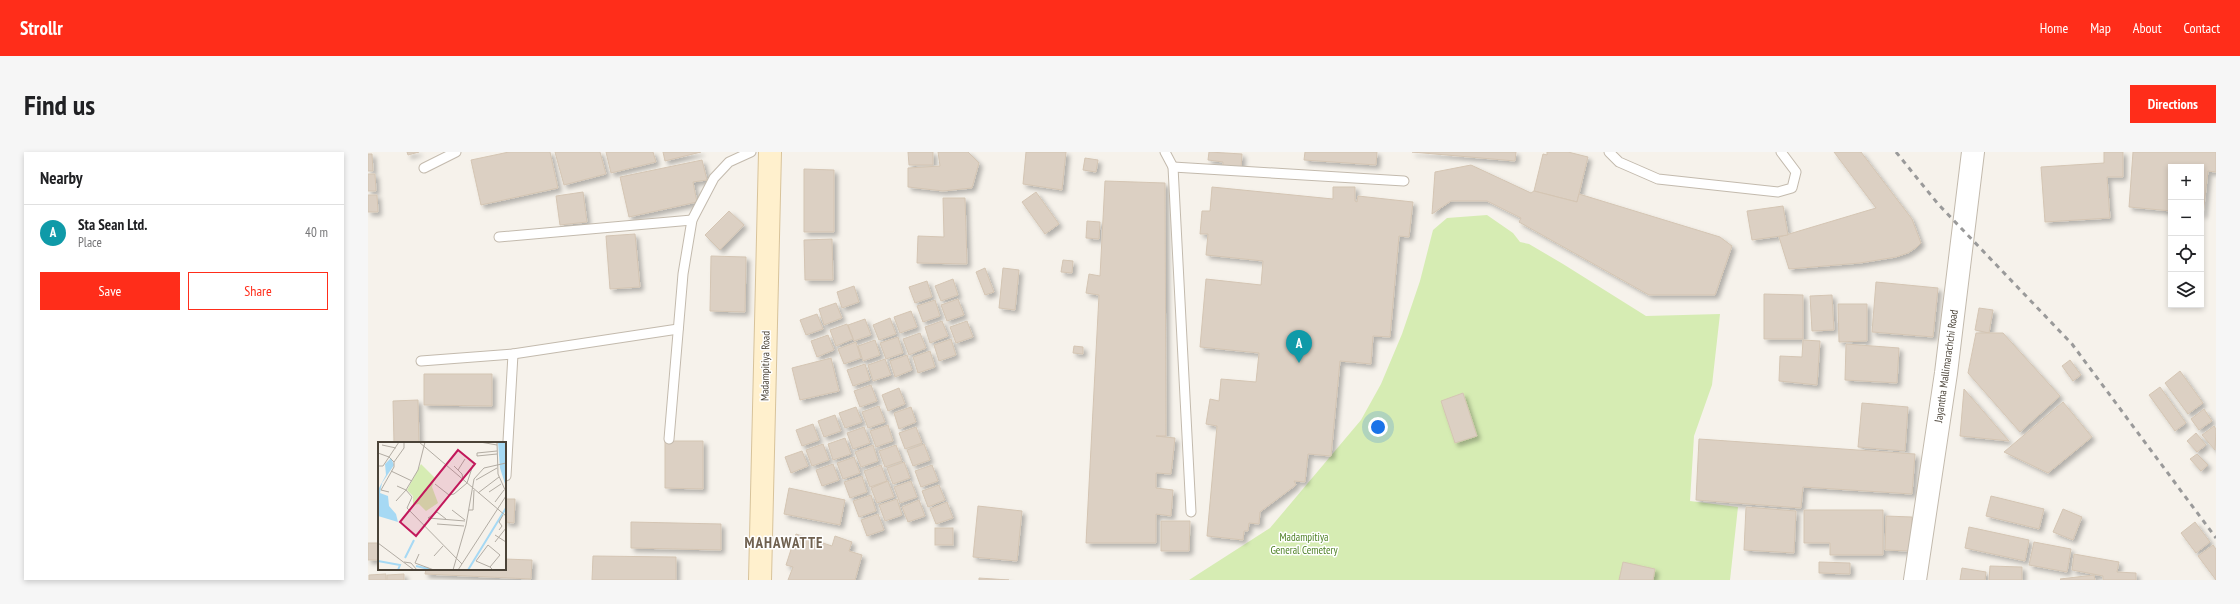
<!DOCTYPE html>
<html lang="en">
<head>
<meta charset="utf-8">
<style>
	:root { --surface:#fff; --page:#f6f6f6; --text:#202124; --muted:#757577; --line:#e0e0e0; --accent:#ff2d1a }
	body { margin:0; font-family:"PT Sans Narrow",sans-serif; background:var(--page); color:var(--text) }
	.controls { position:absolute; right:12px; top:12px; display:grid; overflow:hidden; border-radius:0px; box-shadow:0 2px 6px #0003 }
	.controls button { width:36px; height:36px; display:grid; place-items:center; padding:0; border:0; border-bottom:1px solid var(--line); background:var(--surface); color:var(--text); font:20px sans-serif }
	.you { position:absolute; left:1010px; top:275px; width:14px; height:14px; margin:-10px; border:3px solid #fff; border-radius:50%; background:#1a73e8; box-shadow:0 0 0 6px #1a73e833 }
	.badge { display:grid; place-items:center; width:26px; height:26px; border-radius:50%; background:var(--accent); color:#fff; font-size:13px; font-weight:700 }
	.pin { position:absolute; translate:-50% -33px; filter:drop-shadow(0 1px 2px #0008) }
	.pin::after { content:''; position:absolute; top:21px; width:14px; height:12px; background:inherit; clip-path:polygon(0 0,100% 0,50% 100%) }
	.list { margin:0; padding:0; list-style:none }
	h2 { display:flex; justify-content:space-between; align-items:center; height:52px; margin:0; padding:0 16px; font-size:17px }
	h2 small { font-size:13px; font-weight:400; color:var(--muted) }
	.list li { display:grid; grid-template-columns:26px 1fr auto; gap:12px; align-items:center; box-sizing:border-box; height:56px; padding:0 16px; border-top:1px solid var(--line) }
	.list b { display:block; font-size:15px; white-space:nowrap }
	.list p { margin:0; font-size:13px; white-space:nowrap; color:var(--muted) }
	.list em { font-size:13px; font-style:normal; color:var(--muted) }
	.actions { display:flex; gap:8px; padding:12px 16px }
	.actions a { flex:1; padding:9px 0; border:1px solid var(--accent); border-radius:0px; text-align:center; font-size:14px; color:var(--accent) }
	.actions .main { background:var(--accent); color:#fff }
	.icon { flex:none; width:22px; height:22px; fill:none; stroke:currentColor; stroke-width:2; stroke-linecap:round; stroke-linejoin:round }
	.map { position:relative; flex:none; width:1848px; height:428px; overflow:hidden; border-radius:0px }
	header { display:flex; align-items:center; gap:24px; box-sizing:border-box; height:56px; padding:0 20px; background:var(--accent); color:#fff }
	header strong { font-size:19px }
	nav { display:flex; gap:22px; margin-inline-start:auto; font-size:14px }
	.intro { display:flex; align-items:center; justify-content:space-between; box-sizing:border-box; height:96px; padding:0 24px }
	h1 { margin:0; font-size:28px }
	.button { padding:10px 18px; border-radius:0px; background:var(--accent); color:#fff; font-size:14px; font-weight:700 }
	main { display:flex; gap:24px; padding:0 24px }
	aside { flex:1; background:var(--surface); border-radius:0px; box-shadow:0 2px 6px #0003 }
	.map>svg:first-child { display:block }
	.green { fill:#d6ecb3 }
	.building { fill:#dcd0c3; stroke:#d4c5b3; filter:url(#shadow) }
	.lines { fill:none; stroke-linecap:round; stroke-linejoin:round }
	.service-casing { stroke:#c3baad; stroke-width:11 }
	.tertiary-casing { stroke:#c3baad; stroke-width:24 }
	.secondary-casing { stroke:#d8c39a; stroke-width:24 }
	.service { stroke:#fff; stroke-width:9 }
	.tertiary { stroke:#fff; stroke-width:22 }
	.secondary { stroke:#fff0cd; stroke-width:22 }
	.rail { stroke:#9a9a9a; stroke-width:3; stroke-dasharray:5 5; stroke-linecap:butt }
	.labels { text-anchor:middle; stroke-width:3; stroke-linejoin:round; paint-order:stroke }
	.street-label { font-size:11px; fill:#4b4338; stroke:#fff }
	.park-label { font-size:11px; fill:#4f8127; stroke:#fff }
	.district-label { font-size:15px; font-weight:bold; letter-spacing:1px; fill:#6f604f; stroke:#fff }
	.inset-river { fill:none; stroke:#a6d9f4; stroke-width:2 }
	.inset-road { fill:none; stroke:#b2aca3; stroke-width:1 }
	.view { fill:#c2185b; fill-opacity:0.15; stroke:#c2185b; stroke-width:2 }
	.inset-edge { fill:none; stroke:#4b4338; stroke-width:2 }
</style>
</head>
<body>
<header>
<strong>Strollr</strong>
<nav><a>Home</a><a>Map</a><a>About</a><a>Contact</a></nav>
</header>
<div class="intro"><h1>Find us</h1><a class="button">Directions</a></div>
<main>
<aside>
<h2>Nearby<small></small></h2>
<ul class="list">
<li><span class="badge" style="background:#0f9aa8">A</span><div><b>Sta Sean Ltd.</b><p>Place</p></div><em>40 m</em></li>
</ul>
<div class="actions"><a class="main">Save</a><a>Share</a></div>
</aside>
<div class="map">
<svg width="1848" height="428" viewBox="0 0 1848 428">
	<defs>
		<filter id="shadow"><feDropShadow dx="3.5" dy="3.5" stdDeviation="2" flood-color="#0004"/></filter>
	</defs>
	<rect width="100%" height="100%" fill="#f6f2eb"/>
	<polygon class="green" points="1119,63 1145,81 1152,90 1161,92 1195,112 1278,164 1352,162 1344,233 1326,284 1322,349 1370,355 1362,428 821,428 902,376 993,268 1013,232 1034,182 1052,129 1065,78 1079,66"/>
	<g class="building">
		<polygon points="39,0 51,0 40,3"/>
		<polygon points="141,0 182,0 190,36 113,53 103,8"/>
		<polygon points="187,0 232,0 238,22 196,33"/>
		<polygon points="238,0 285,0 288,10 243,21"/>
		<polygon points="295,0 333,0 297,9"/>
		<polygon points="540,0 565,0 565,13 541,13"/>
		<polygon points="570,0 600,0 611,11 604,36 575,39 540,35 540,16 572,14"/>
		<polygon points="658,0 698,0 694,38 655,32"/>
		<polygon points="841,0 874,2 873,16 855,14 855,10 840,8"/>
		<polygon points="937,0 1009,0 1008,13 936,8"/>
		<polygon points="1044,0 1148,0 1147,9"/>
		<polygon points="1179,0 1200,0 1220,5 1209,50 1166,39 1175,2 1179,3"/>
		<polygon points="1466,0 1493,0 1544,67 1553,91 1549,95 1540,101 1528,105 1492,111 1421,117 1411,85 1508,56"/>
		<polygon points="1736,0 1755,0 1755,25 1739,25 1742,66 1677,70 1673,15 1736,11"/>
		<polygon points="1765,0 1848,0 1848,20 1840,19 1835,63 1833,62 1833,15 1803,15 1803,59 1761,55"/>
		<polygon points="0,2 4,2 5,19 0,19"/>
		<polygon points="717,6 730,8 728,20 715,18"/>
		<polygon points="334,8 339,28 325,30 329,50 261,65 252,25"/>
		<polygon points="1103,13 1163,41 1166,39 1209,50 1211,42 1352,85 1364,94 1347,143 1281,143 1151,70 1153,66 1119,49 1083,49 1064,62 1067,20"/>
		<polygon points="436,17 466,18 466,80 436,80"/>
		<polygon points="0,22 7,22 8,39 0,39"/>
		<polygon points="737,29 797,31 798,284 788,284 807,286 803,322 788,321 788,336 805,338 803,364 788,362 788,391 718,391 731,143 718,141 721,122 732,124"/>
		<polygon points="844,35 965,47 965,35 987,35 987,49 989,50 990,44 1045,50 1041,85 1031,84 1022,185 1005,184 1003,212 972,209 963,304 940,302 937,330 926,329 928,333 892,360 891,372 881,371 880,379 876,379 875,388 839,384 849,274 838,272 842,247 851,249 853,227 888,230 891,201 832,195 838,127 893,133 895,109 838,103 840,82 832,82 834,59 842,59"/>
		<polygon points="215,40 219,70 192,73 188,44"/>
		<polygon points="668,40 691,72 677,82 654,50"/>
		<polygon points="0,43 9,43 10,60 0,60"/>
		<polygon points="575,46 597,46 599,112 549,111 550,84 576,85"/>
		<polygon points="1415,54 1420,83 1384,88 1379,59"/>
		<polygon points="361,59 376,73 352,98 337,83"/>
		<polygon points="719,69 732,70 731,87 718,86"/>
		<polygon points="267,82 272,135 242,137 238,84"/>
		<polygon points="464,87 465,128 437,128 436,88"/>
		<polygon points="343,104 378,105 377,160 342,159"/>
		<polygon points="695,108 705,109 704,121 693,120"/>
		<polygon points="617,116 626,140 617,143 608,120"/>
		<polygon points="635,116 651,118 647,158 631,156"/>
		<polygon points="585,127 590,143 573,149 567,134"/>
		<polygon points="559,129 564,145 547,151 541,135"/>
		<polygon points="1508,130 1570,136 1565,185 1504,180"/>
		<polygon points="486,134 491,150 474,156 469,140"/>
		<polygon points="1396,142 1435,143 1435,187 1396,187"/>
		<polygon points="1464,143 1466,178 1444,179 1442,144"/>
		<polygon points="590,147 596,163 579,169 573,153"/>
		<polygon points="567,148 572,164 555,170 549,154"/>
		<polygon points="468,151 474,166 456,173 451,157"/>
		<polygon points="1470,152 1499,152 1499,189 1471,190"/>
		<polygon points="1611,156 1625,158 1621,181 1607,178"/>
		<polygon points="543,159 549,175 532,181 526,165"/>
		<polygon points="449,162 455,177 438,183 432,168"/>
		<polygon points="522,166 528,182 511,188 505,173"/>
		<polygon points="497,167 503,183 486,189 480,173"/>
		<polygon points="574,169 580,184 562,191 557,175"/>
		<polygon points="599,169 605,185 588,191 582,175"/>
		<polygon points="479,172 485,187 468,194 462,178"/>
		<polygon points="552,181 558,196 541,203 535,187"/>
		<polygon points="1608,181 1635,181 1692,244 1652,280 1600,221"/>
		<polygon points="460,183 466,198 449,205 443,189"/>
		<polygon points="530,185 535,201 518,207 512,191"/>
		<polygon points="583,187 588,203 571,209 566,193"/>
		<polygon points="507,188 512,203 495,209 490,194"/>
		<polygon points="1435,188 1452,189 1449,233 1411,229 1412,204 1434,205"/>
		<polygon points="488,190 493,206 476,212 470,197"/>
		<polygon points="1478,192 1531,196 1529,231 1477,228"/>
		<polygon points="706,194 715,195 715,202 705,201"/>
		<polygon points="562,199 567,215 550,221 545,205"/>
		<polygon points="539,203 544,218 527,225 522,209"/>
		<polygon points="463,206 471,239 432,248 424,216"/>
		<polygon points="517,207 523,223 505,229 500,213"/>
		<polygon points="1702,208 1713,223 1705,229 1694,214"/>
		<polygon points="497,212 502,228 485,234 479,218"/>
		<polygon points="1812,219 1835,251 1820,262 1797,231"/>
		<polygon points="56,222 124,222 124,254 56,253"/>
		<polygon points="503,233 509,249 492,255 486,239"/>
		<polygon points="1792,235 1818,271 1807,279 1781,243"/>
		<polygon points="531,236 537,252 520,259 514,243"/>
		<polygon points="1596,237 1641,289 1592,284"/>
		<polygon points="1095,241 1109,284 1087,291 1073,249"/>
		<polygon points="50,248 51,291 26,291 25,249"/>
		<polygon points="1695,250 1724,285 1680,321 1636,300"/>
		<polygon points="1494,251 1540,255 1537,299 1490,295"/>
		<polygon points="511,254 517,270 500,276 494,260"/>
		<polygon points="488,255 494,270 477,276 471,261"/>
		<polygon points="543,255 548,270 531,277 526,261"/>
		<polygon points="1836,257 1844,269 1831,278 1823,267"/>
		<polygon points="467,263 473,279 456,285 450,269"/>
		<polygon points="445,272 451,288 434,294 428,278"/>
		<polygon points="520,273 525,289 508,295 502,279"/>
		<polygon points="1846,274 1848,277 1847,298 1834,283"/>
		<polygon points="496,275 502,291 485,297 479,281"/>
		<polygon points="548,275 554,291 537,297 531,281"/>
		<polygon points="1828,281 1838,293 1829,300 1819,289"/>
		<polygon points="477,286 483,302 465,308 460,292"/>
		<polygon points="1331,287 1547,302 1544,342 1435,335 1433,356 1328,348"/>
		<polygon points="297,289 335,289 335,337 297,336"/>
		<polygon points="455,292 461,308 444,314 438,298"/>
		<polygon points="556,292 562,308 545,314 539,298"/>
		<polygon points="505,293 510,309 493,315 487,300"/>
		<polygon points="528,293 534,309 517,315 511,299"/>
		<polygon points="434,299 440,314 423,321 417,305"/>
		<polygon points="1829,302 1840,313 1833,319 1822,307"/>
		<polygon points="486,305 492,321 475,327 469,311"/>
		<polygon points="536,310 542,326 525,332 519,316"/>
		<polygon points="465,312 471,328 454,334 448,318"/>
		<polygon points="513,313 519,329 502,335 496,319"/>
		<polygon points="564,313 570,329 553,335 547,319"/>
		<polygon points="494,324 499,340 482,346 476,330"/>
		<polygon points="520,329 526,345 509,351 503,336"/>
		<polygon points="543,329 549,345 532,351 526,335"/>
		<polygon points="571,333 577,348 560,355 554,339"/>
		<polygon points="421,336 477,348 472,373 416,362"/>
		<polygon points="503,343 508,359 491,365 485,349"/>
		<polygon points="1623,344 1676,357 1671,377 1618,364"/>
		<polygon points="137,347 147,347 146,371 137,370"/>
		<polygon points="529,347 534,363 517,369 511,353"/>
		<polygon points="551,348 557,364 540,370 534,355"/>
		<polygon points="579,350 585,366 568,372 562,357"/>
		<polygon points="610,354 654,359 649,409 605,405"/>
		<polygon points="1378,355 1428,359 1426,401 1376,398"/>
		<polygon points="1695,357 1714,365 1705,388 1685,380"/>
		<polygon points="1436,358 1515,358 1515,403 1462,403 1462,391 1436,391"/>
		<polygon points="510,362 516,378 499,384 493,368"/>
		<polygon points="1518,364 1544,365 1543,399 1517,398"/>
		<polygon points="793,369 822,369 821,399 793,399"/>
		<polygon points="263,370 353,372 353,398 263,396"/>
		<polygon points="1827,370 1842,390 1828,401 1813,381"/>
		<polygon points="1601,375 1661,388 1657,409 1597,396"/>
		<rect x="567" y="376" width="18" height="17"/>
		<polygon points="428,382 464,394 467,384 484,390 481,399 494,403 487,428 420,428 425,415 418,413"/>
		<polygon points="1666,390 1703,397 1699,420 1661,413"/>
		<rect x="0" y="391" width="11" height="17"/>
		<polygon points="1845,393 1848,397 1848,428 1830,404"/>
		<polygon points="1706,402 1751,410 1749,420 1768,421 1768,428 1735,428 1735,424 1704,418"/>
		<polygon points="225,404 308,405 308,428 224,428"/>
		<polygon points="137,407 164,408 163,427 57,422 58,417 137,417"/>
		<polygon points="1255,410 1287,417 1285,428 1251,428"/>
		<polygon points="1451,410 1482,411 1482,422 1451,421"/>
		<polygon points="1622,414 1654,415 1654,428 1621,428"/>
		<polygon points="1594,416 1618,420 1617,428 1592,428"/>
		<polygon points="18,422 18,428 1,428 1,423"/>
		<polygon points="36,422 36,428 19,428 19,423"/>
		<polygon points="1726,423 1727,428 1693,428 1692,427"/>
		<polygon points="611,426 641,428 611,428"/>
	</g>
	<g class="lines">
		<defs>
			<g id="service">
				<polyline points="797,0 805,15 823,360"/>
				<polyline points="1241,0 1251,10 1290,27 1410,40 1424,36 1428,20 1413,0"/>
				<polyline points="805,15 1036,29"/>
				<polyline points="56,16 88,0"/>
				<polyline points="131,85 324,68"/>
				<polyline points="53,209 145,202 310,177"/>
				<polyline points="301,287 315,122 324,68 346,26 361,10 383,0"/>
				<polyline points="138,324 145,202"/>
			</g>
			<polyline id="tertiary" points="1547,428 1578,221 1605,0"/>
			<polyline id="secondary" points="392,428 402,0"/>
		</defs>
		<use href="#service" class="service-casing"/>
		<use href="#tertiary" class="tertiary-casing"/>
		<use href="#secondary" class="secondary-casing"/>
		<use href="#service" class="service"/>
		<use href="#tertiary" class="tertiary"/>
		<use href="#secondary" class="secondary"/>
		<polyline class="rail" points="1528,0 1570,52 1704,192 1848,386"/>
	</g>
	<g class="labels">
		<g class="street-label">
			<text transform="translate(397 214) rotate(-89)" y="4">Madampitiya Road</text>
			<text transform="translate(1578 214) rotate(-82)" y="4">Jayantha Mallimarachchi Road</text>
		</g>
		<g class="park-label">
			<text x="936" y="389">Madampitiya<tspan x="936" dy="13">General Cemetery</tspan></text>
		</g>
		<g class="district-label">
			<text x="416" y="396">MAHAWATTE</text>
		</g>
	</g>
	<g transform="translate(10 290)">
		<rect width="128" height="128" fill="#f6f2eb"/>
		<path d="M43,22L57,36L54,45L60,61L48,69L41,62L35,63V54L29,48Z" fill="#d6ecb3"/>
		<path d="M120,0H128V45L122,26ZM13,16L16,23L4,41L2,51L10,54L11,64L18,72L20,80L0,74L1,46L8,33L7,22Z" fill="#a6d9f4"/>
		<path class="inset-river" d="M27,116L36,98M0,119L22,123L20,128M38,124L51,127M90,128L128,66"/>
		<path class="inset-road" d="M41,0L128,74M47,0L40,28L28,48L34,55L29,66L84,122M102,0L119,3M119,0L120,32L128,50M4,3L18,6M119,9L99,11V14L119,12M0,11L11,15L16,20V25L3,48L11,50M16,20L26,6V0M0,24H5L21,0M76,24L84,32L85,37M80,28L87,17M13,29L34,39M98,38L119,26M57,42L71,53L76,52L89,41L95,23M111,50L123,42M100,51L121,35M18,59L28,48L19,44M117,60L126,48M74,68L87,78M91,68H95L96,48M50,76L87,79M50,76L59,70L68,77M59,82L86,84M121,88L124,84L121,80L125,73M117,93L128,100M117,100L128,86M0,101L36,128M41,112L37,121L56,128M56,114L65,104M26,120L33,121L39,128M112,125L98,119L110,103L122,113L112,125L115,128M75,128L88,83L96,37L106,26L128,21M80,128L128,54"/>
		<path class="view" d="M80,8L97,22L38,94L22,80Z"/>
		<rect width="128" height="128" class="inset-edge"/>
	</g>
</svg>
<div class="controls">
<button>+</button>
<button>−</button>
<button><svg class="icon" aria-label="locate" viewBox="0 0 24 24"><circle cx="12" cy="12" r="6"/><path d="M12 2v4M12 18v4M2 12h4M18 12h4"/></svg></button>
<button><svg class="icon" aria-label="layers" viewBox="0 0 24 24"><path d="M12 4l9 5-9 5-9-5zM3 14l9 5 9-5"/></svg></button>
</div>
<div class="you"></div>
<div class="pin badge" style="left:931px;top:211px;background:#0f9aa8">A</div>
</div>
</main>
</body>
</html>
